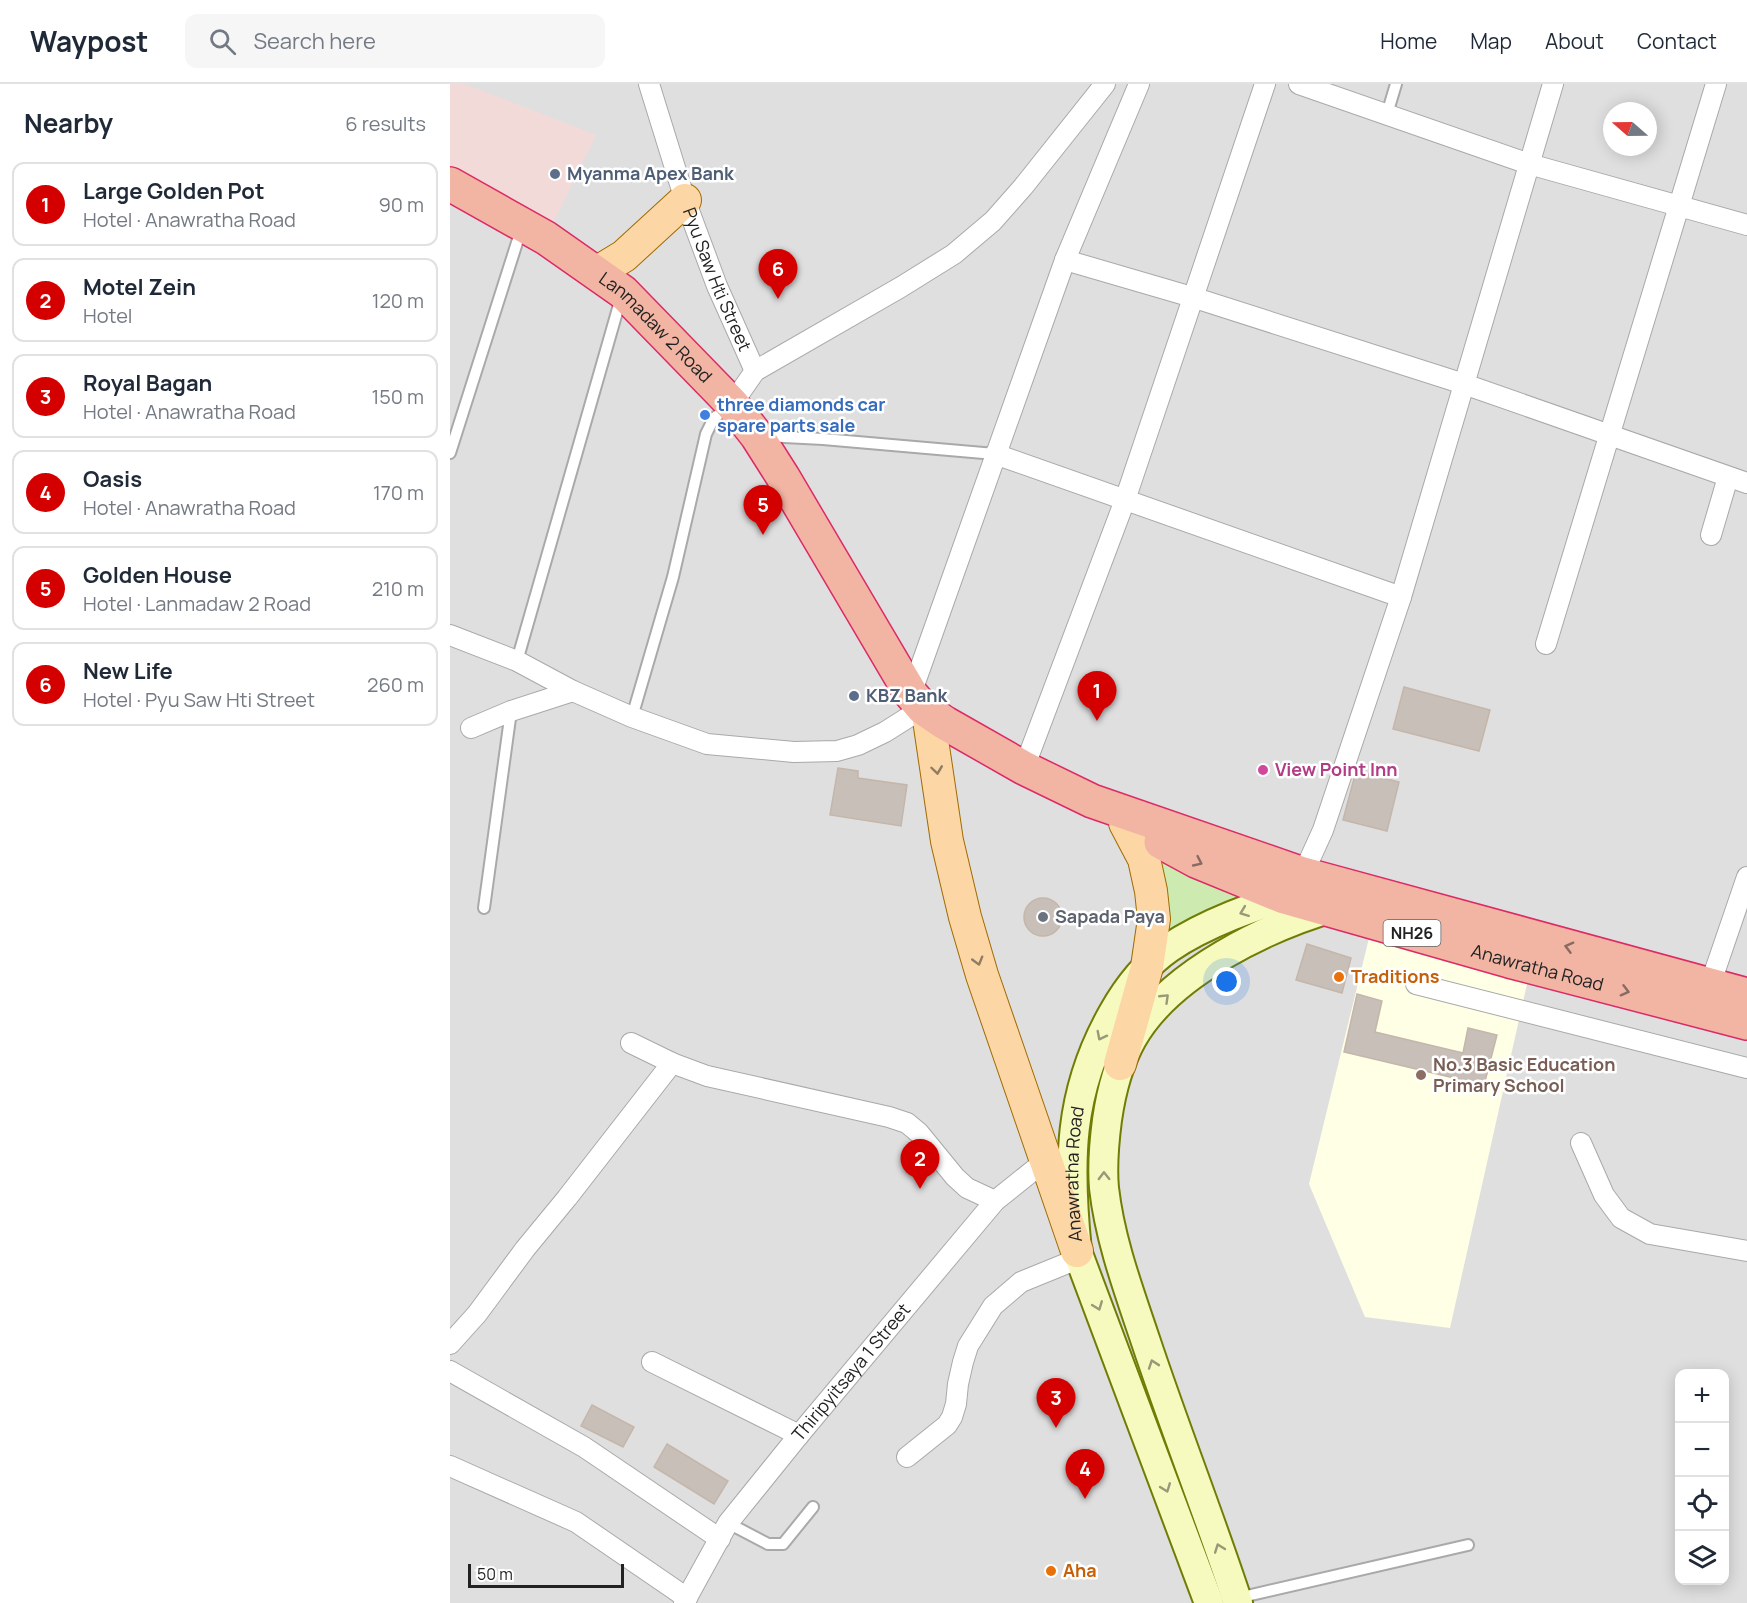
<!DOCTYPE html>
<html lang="en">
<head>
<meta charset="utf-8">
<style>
	:root { --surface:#fff; --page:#f6f6f7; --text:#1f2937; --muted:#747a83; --line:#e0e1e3; --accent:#d40000 }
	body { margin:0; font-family:Manrope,sans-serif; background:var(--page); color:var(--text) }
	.controls { position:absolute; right:18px; bottom:18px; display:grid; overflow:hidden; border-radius:12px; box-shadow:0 3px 15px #0003 }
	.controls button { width:54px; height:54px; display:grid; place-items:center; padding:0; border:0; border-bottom:2px solid var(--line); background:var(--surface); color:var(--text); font:30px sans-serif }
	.compass { position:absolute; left:1153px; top:18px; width:54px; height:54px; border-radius:50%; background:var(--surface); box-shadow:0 3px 15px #0003; rotate:290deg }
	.scale { position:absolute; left:18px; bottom:15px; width:156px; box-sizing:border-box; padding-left:6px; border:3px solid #222; border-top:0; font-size:16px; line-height:21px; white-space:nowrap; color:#222; -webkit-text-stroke:4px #fff; paint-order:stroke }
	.you { position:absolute; left:777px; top:898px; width:21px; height:21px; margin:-15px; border:4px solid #fff; border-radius:50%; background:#1a73e8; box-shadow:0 0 0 9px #1a73e833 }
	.badge { display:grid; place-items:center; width:39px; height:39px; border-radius:50%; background:var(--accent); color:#fff; font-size:20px; font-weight:700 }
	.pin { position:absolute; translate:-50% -50px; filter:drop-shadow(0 2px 3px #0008) }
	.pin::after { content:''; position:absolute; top:32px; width:21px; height:18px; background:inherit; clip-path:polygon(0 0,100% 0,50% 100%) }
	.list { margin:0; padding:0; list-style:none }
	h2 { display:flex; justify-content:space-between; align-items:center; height:78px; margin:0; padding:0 24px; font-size:26px }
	h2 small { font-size:20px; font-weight:400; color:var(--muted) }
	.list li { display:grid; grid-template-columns:39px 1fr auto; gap:18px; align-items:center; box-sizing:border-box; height:84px; margin:0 12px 12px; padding:0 12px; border:2px solid var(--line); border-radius:12px }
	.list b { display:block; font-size:22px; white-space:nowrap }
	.list p { margin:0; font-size:20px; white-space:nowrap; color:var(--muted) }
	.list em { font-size:20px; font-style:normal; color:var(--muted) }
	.icon { flex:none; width:33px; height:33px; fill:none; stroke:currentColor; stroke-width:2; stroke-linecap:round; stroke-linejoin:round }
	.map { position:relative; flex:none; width:1297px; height:1519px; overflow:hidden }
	header { display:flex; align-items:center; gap:36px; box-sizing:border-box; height:84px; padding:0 30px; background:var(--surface); border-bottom:2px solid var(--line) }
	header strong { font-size:28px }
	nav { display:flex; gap:33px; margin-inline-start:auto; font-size:21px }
	.search { width:420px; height:54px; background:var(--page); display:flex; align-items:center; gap:15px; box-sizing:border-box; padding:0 21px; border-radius:12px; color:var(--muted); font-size:22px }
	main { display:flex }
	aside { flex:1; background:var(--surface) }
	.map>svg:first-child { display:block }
	.residential { fill:#e0dfdf; fill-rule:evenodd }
	.commercial { fill:#f2dad9 }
	.education { fill:#ffffe5 }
	.grass { fill:#cdebb0 }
	.building { fill:#c7bfb8; stroke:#c4b6ab; stroke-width:1.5 }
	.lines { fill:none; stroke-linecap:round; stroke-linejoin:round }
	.service-casing { stroke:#a9a9a9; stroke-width:14 }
	.minor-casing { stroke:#a9a9a9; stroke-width:22 }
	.secondary-casing { stroke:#707d05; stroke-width:32 }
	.primary-casing { stroke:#a06b00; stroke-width:34 }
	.trunk-casing { stroke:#dc2a67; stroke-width:36 }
	.service { stroke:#fff; stroke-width:10 }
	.minor { stroke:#fff; stroke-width:20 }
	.secondary { stroke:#f7fabf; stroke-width:28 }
	.primary { stroke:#fcd6a4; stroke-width:32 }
	.trunk { stroke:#f2b4a3; stroke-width:33 }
	.oneway { stroke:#8f7c63 }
	.oneway2 { stroke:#8a6b62 }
	.oneway3 { stroke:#979978 }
	.service-dot { fill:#5c6f8a; stroke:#fff; stroke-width:2 }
	.shop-dot { fill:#3f7fe0; stroke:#fff; stroke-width:2 }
	.hotel-dot { fill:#d1479c; stroke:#fff; stroke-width:2 }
	.worship-dot { fill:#6b7280; stroke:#fff; stroke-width:2 }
	.food-dot { fill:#e8710a; stroke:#fff; stroke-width:2 }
	.education-dot { fill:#8d6e63; stroke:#fff; stroke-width:2 }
	.labels { text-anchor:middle; stroke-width:5; stroke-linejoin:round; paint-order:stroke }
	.shield { fill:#fff; stroke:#646464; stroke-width:1.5 }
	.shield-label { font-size:16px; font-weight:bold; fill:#222 }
	.service-label { font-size:18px; font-weight:bold; fill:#4e5e75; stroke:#fff; text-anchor:start }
	.street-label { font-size:18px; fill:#222; stroke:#fff }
	.shop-label { font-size:18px; font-weight:bold; fill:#366cbe; stroke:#fff; text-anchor:start }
	.hotel-label { font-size:18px; font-weight:bold; fill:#b23c85; stroke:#fff; text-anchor:start }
	.worship-label { font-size:18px; font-weight:bold; fill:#5b616d; stroke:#fff; text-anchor:start }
	.food-label { font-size:18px; font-weight:bold; fill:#c56008; stroke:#fff; text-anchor:start }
	.education-label { font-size:18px; font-weight:bold; fill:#785e54; stroke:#fff; text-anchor:start }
</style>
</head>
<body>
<header>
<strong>Waypost</strong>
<div class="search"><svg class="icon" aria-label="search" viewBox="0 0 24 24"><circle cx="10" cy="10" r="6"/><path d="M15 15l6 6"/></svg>Search here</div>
<nav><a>Home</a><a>Map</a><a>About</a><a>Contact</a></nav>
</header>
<main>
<aside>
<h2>Nearby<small>6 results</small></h2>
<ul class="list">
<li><span class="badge">1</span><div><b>Large Golden Pot</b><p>Hotel · Anawratha Road</p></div><em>90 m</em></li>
<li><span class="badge">2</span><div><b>Motel Zein</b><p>Hotel</p></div><em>120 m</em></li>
<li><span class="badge">3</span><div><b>Royal Bagan</b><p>Hotel · Anawratha Road</p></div><em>150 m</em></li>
<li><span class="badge">4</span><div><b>Oasis</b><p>Hotel · Anawratha Road</p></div><em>170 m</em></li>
<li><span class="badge">5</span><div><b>Golden House</b><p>Hotel · Lanmadaw 2 Road</p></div><em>210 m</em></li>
<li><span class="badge">6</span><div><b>New Life</b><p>Hotel · Pyu Saw Hti Street</p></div><em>260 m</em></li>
</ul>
</aside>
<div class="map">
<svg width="1297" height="1519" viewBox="0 0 1297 1519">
	<rect width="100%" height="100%" fill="#f2efe9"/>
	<path class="residential" d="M0,0H1297V1519H0ZM1162,27H1198V63H1162ZM1230,1290H1274V1496H1230Z"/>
	<polygon class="commercial" points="0,0 15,0 146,51 96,154 0,102"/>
	<polygon class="education" points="921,846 1081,882 1000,1244 915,1233 859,1100"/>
	<polygon class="grass" points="700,769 793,812 714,859"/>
	<g class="building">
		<polygon points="954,603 1040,626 1029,667 943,645"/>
		<polygon points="388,684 408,687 408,694 457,701 451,742 380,731"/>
		<polygon points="906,687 949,698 937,747 893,736"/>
		<circle cx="593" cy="833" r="19"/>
		<polygon points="857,860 901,874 892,909 846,896"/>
		<polygon points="907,910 932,917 925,948 1013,969 1018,944 1047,951 1034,1001 894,968"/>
		<polygon points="142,1321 184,1343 173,1363 131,1342"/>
		<polygon points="217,1360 278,1397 264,1420 204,1383"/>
	</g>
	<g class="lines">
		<defs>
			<g id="service">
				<polyline points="937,30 946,0"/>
				<polyline points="315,352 373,355 545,370"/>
				<polyline points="0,369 71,146"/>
				<polyline points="67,577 171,214"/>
				<polyline points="182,633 223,493 256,350 264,334 280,322"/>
				<polyline points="34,824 61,627"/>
				<polyline points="278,1439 318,1460 333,1460 363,1423"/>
				<polyline points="788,1514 1018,1461"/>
			</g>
			<g id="minor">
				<path id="s1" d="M199,0L235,116L267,202L305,287"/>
				<polyline points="849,0 1079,80 1297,141"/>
				<polyline points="615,176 742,213 1014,300 1297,399"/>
				<polyline points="282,320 305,287 451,203 504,170 543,137 573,103 655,0"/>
				<polyline points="545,370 951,513"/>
				<polyline points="1261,451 1278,393"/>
				<polyline points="0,551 67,577 123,607 182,633 257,660 344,668 387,667 408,661 435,648 473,624"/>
				<polyline points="1096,560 1266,0"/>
				<polyline points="461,610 615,176 689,0"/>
				<polyline points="21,644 61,627 123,607"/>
				<polyline points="574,684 675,416 815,0"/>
				<polyline points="847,797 853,790 873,746 951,513 1103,0"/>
				<polyline points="966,900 1297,984"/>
				<polyline points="1260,901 1297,793"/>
				<polyline points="181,959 222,979 257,992 439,1033 457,1039 469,1049 505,1093 517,1104 545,1117"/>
				<polyline points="1131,1059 1154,1111 1171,1134 1200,1150 1297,1167"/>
				<polyline points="0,1260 27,1230 75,1165 117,1114 222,979"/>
				<polyline points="202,1278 349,1351"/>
				<polyline points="0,1287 134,1363 270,1455"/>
				<polyline points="457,1373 497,1341 502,1333 506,1320 508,1300 513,1278 518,1262 543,1222 571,1198 630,1174"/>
				<polyline points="0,1382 126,1438 237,1514"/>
				<path id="s2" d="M234,1519L278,1439L349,1351L545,1117L595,1077"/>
			</g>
			<g id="secondary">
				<path id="s3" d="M759,1519L627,1167C618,1079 618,1008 663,929C677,904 696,880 719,864C754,840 808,820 849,809"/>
				<path d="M788,1519C759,1431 725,1345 696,1258C679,1207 660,1157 654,1104C652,1082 654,1059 657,1036C661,1008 668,980 682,955C719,889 818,842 888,822"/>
			</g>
			<g id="primary">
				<polyline points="146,189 174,172 235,116"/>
				<polyline points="478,629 497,757 515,833 532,891 627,1167"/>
				<polyline points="670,980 697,883 704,835 701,807 694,775 675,739"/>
			</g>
			<g id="trunk">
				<path id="s4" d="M0,100L96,154L173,208L282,320L307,352L333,393L461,610L473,624L495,639L574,684L642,717L853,790L1297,911"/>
				<path id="s5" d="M711,758L746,777L834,813L1059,877L1297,939"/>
			</g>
		</defs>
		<use href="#service" class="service-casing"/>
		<use href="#minor" class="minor-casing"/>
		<use href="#secondary" class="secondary-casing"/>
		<use href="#primary" class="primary-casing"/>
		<use href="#trunk" class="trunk-casing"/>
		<use href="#service" class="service"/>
		<use href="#minor" class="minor"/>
		<use href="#secondary" class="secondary"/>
		<use href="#primary" class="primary"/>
		<use href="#trunk" class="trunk"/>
	</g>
	<defs><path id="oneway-chevron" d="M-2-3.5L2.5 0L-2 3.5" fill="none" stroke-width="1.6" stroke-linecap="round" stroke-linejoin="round" transform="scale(1.5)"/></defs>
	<g class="oneway">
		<use href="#oneway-chevron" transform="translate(487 686) rotate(82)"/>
		<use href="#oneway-chevron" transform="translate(528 877) rotate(74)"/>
	</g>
	<g class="oneway2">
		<use href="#oneway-chevron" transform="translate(748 778) rotate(25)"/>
		<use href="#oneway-chevron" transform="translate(1119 863) rotate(-165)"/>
		<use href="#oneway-chevron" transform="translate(1175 907) rotate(15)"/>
	</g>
	<g class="oneway3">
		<use href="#oneway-chevron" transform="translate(794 828) rotate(159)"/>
		<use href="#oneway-chevron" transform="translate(715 914) rotate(-44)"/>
		<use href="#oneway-chevron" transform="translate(651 952) rotate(117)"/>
		<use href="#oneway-chevron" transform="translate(654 1092) rotate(-91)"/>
		<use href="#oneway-chevron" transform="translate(648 1222) rotate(69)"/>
		<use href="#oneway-chevron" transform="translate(703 1280) rotate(-109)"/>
		<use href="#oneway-chevron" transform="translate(716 1404) rotate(69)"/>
		<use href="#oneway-chevron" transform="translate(769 1464) rotate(-110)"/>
	</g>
	<g class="service-dot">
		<circle cx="105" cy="90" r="6"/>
		<circle cx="404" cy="612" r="6"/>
	</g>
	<circle class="shop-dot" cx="255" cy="331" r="6"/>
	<circle class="hotel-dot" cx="813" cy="686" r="6"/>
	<circle class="worship-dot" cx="593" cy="833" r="6"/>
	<g class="food-dot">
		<circle cx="889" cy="893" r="6"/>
		<circle cx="601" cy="1487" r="6"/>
	</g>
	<circle class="education-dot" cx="971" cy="991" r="6"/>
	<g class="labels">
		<rect class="shield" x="933.5" y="836" width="57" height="26" rx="4.5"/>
		<g class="shield-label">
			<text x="962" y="855">NH26</text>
		</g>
		<g class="service-label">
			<text x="117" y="96">Myanma Apex Bank</text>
			<text x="416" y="618">KBZ Bank</text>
		</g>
		<g class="street-label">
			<text dy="6" stroke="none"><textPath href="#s1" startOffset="207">Pyu Saw Hti Street</textPath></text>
			<text dy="6" stroke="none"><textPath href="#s4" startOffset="252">Lanmadaw 2 Road</textPath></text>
			<text dy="6" stroke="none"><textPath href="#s5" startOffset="398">Anawratha Road</textPath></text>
			<text dy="6" stroke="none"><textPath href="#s3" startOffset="453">Anawratha Road</textPath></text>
			<text dy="6" stroke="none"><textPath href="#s2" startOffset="286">Thiripyitsaya 1 Street</textPath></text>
		</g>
		<g class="shop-label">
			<text x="267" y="327">three diamonds car<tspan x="267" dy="21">spare parts sale</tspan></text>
		</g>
		<g class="hotel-label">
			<text x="825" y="692">View Point Inn</text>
		</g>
		<g class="worship-label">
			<text x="605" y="839">Sapada Paya</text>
		</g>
		<g class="food-label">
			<text x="901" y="899">Traditions</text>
			<text x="613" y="1493">Aha</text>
		</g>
		<g class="education-label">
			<text x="983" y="987">No.3 Basic Education<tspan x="983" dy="21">Primary School</tspan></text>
		</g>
	</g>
</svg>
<div class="controls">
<button>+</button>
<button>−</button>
<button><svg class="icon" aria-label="locate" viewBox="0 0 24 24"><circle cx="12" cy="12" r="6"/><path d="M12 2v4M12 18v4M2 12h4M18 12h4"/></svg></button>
<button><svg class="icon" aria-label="layers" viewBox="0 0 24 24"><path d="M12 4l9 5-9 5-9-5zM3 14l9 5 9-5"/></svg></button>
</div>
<svg class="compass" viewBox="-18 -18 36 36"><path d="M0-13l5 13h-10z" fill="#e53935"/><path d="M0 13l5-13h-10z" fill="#747a83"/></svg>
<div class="scale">50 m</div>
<div class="you"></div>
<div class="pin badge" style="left:647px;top:637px">1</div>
<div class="pin badge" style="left:470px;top:1105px">2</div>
<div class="pin badge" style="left:606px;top:1344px">3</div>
<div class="pin badge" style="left:635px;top:1415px">4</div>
<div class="pin badge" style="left:313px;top:451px">5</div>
<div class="pin badge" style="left:328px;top:215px">6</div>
</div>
</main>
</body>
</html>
